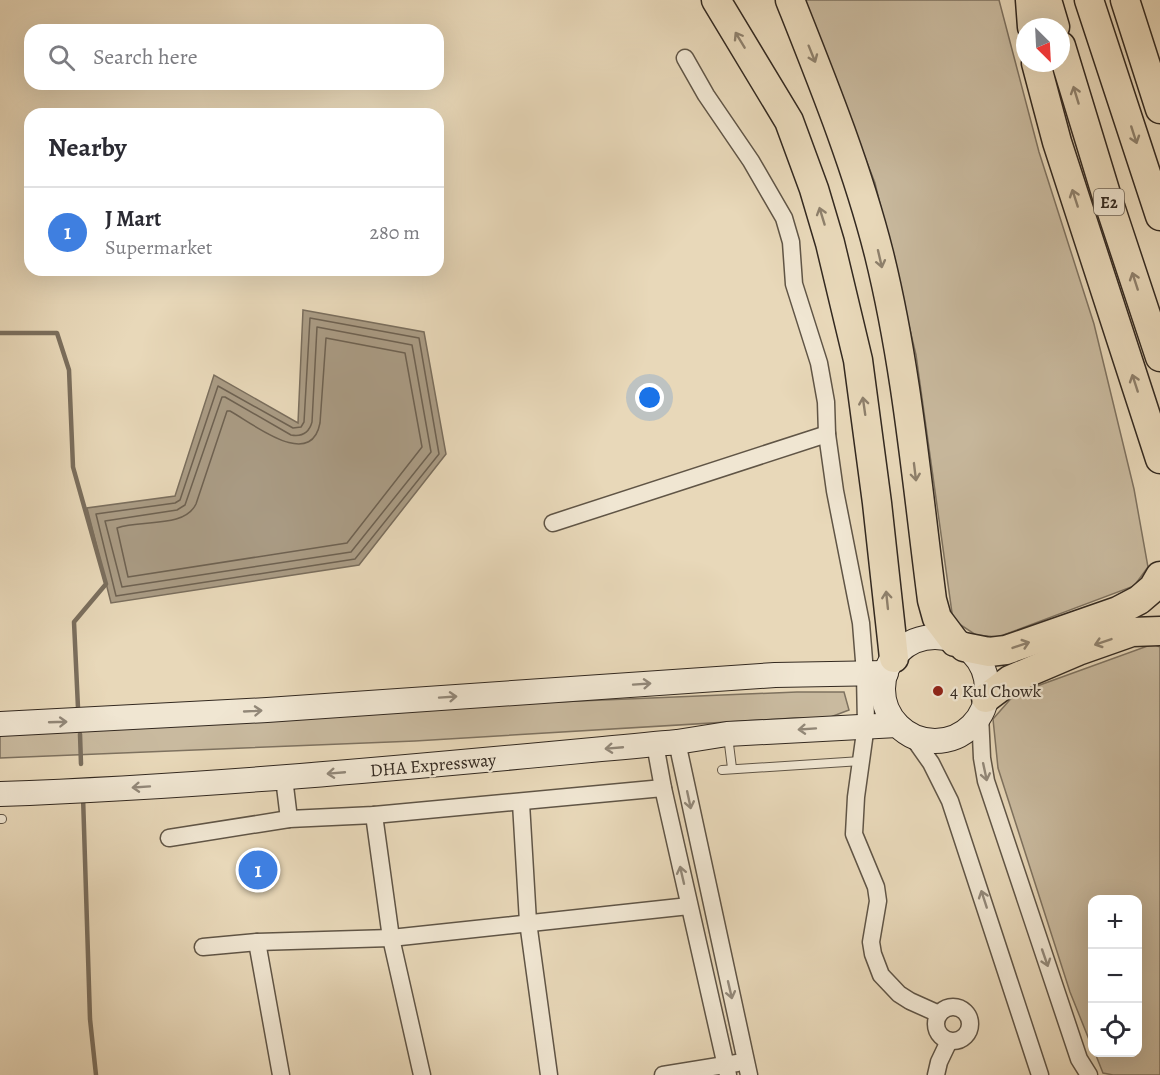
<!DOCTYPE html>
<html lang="en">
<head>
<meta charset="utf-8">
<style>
	:root { --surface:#fff; --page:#f7f7f7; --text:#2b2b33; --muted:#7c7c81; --line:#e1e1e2; --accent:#1a73e8 }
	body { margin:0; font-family:Alegreya,serif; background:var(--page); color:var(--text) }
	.controls { position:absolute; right:18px; bottom:18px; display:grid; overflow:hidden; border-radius:12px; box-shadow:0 6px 24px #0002 }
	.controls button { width:54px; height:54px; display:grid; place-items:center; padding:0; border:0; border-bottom:2px solid var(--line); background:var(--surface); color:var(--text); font:30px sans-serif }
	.compass { position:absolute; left:1016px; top:18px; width:54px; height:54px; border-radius:50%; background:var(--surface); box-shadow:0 6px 24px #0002; rotate:156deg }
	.you { position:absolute; left:650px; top:398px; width:21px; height:21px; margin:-15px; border:4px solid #fff; border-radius:50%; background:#1a73e8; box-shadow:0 0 0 9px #1a73e833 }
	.badge { display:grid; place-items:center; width:39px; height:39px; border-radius:50%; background:var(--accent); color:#fff; font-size:20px; font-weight:700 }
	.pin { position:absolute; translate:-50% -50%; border:3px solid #fff; box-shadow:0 2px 6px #0006 }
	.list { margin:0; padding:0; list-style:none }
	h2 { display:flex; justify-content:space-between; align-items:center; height:78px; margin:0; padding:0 24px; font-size:26px }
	h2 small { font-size:20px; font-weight:400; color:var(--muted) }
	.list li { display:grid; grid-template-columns:39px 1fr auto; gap:18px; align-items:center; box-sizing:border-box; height:90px; padding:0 24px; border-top:2px solid var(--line) }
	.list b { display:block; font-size:22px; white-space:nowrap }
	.list p { margin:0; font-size:20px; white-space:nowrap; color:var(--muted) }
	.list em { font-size:20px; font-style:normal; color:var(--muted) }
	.icon { flex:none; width:33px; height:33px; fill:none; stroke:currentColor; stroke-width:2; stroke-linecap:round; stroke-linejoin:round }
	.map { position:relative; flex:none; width:1160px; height:1075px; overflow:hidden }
	.search { position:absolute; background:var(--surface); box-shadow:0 6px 24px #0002; left:24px; top:24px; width:420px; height:66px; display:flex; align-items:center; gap:15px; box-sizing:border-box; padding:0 21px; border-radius:18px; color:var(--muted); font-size:22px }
	.panel { position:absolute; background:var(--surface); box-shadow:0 6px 24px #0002; left:24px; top:108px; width:420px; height:168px; border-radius:18px }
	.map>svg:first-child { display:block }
	.green { fill:#c9ba9f; stroke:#7e7260; stroke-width:1.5 }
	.water { fill:#aa9c85; stroke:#7a6e5d; stroke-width:1.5 }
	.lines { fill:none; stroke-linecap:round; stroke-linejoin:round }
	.shore { stroke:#6e6252; stroke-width:1.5 }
	.stream { stroke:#7a6e5d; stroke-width:4.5 }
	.service-casing { stroke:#605546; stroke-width:10 }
	.minor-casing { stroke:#605546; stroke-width:19 }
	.secondary-casing { stroke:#332920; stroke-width:26 }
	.trunk-casing { stroke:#332920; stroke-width:31 }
	.service { stroke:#f0e6d2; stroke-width:8 }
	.minor { stroke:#f0e6d2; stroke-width:16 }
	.secondary { stroke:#f0e6d2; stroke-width:24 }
	.trunk { stroke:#e8d8b9; stroke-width:28 }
	.oneway { stroke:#8e806c }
	.oneway2 { stroke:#928879 }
	.poi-dot { fill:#8f2418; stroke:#f0e6d2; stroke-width:2 }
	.labels { text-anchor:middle; stroke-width:4.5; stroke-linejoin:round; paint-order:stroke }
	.shield { fill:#f0e6d2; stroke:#6c6255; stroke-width:1.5 }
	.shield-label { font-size:16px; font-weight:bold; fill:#332920 }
	.poi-label { font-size:18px; fill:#332920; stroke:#f0e6d2; text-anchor:start }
	.street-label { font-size:18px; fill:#332920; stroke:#f0e6d2 }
</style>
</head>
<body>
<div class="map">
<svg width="1160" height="1075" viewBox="0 0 1160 1075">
	<rect width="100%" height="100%" fill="#e8d8b9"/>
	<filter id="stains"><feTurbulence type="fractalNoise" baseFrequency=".00333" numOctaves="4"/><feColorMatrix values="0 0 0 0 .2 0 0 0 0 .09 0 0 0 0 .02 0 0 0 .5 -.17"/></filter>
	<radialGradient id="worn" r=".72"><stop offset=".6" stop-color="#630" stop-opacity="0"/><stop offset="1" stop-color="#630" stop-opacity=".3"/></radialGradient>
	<g class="green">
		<polygon points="804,0 999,0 1039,152 1094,324 1134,489 1148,567 1134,586 998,637 976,635 953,620 916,355 875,183"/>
		<polygon points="1153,644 1160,647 1160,1075 1113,1075 1103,1073 1095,1053 1138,1052 1138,900 1092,900 1092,1047 1070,992 998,768 993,719 1015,694"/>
		<polygon points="797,692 844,692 849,710 828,718 795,718 415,741 0,758 0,732 532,703"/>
	</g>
	<polygon class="water" points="303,310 424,332 446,454 359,565 111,603 87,508 175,496 214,375 298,423"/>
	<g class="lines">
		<g class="shore">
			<polygon points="310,318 419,338 439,454 355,559 116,596 96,514 175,503 180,500 218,386 293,428 301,427 304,422"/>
			<path d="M317,327L412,345L431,452L351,552L122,587L105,521L177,510L185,505L222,397H225L291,435C302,437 309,433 312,422Z"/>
			<path d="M326,338L405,353L422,447L347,543L128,577L117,528C140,519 184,529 196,504L227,411H230C252,423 311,471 320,423Z"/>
		</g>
		<g class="stream">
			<polyline points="0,333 57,333 69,370 73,467 106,584 74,622 78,708"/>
			<polyline points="80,734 81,764"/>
			<polyline points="83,796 90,1019 96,1075"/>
		</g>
		<defs>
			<g id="service">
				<polyline points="728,736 732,768"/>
				<polyline points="722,770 861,761"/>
				<polyline points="0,819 2,819"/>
			</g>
			<g id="minor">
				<polyline points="685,58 706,95 751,161 784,218 791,242 794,284 819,363 826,402 827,434 835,491 861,623 865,673 866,725 856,797 854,834 876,887 878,901 871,942 873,954 881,975 899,994 910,1001 939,1014"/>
				<polyline points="553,523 827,434"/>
				<polyline points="980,714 982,758 986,781 1079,1059 1089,1075"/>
				<polyline points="912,736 931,763 950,801 1040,1075"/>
				<polyline points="677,742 749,1075"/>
				<polyline points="655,744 663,788 728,1075"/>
				<polyline points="284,778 289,819"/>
				<polyline points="521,803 528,922 549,1075"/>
				<polyline points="374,815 391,938 422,1075"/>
				<polyline points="169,838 289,819 374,815 663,788"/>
				<polyline points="257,942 281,1075"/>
				<polyline points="203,947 257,942 391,938 689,906"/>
				<circle cx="953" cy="1024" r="17"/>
				<polyline points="663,1075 737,1063"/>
				<polyline points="936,1075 939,1062 949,1041"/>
			</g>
			<g id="secondary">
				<circle cx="935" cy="689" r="52"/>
				<polyline points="0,724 267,710 775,675 886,673"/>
				<path d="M0,794C226,786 452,763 677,742L727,734L897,725"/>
			</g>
			<g id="trunk">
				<polyline points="716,0 789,121 814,189 830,243 858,360 877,503 894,658"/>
				<path d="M790,0C823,83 857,167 879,254C907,367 917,485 932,600L937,618L955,642"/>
				<polyline points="1030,0 1032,27"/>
				<polyline points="1047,0 1055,27"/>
				<polyline points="1089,0 1160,216"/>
				<polyline points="1125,0 1160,109"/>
				<polyline points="1061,46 1107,197 1160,357"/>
				<polyline points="1036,63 1057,142 1160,459"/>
				<polyline points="964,647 989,652 1006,650 1118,611 1139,600 1153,588 1160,576"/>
				<polyline points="986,698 1010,680 1078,651 1132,632 1160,631"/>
			</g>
		</defs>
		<use href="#service" class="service-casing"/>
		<use href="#minor" class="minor-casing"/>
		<use href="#secondary" class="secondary-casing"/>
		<use href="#trunk" class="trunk-casing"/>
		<use href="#service" class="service"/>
		<use href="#minor" class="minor"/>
		<use href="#secondary" class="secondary"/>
		<use href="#trunk" class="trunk"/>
	</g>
	<defs><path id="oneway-shaft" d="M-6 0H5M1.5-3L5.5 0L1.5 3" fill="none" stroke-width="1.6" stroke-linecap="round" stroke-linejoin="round" transform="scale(1.5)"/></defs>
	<g class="oneway">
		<use href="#oneway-shaft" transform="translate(740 40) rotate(-121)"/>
		<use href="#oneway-shaft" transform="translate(812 54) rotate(68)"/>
		<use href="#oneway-shaft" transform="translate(1076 95) rotate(-107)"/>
		<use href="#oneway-shaft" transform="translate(1134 135) rotate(72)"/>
		<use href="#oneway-shaft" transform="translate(1075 198) rotate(-108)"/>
		<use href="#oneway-shaft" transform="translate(822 216) rotate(-107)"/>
		<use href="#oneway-shaft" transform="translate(880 259) rotate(77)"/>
		<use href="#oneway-shaft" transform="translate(1135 281) rotate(-108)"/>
		<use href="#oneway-shaft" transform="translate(1135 383) rotate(-108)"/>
		<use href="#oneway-shaft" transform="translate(864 406) rotate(-98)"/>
		<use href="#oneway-shaft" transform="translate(915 472) rotate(83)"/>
		<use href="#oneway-shaft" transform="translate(887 600) rotate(-96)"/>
		<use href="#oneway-shaft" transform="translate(1103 642) rotate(161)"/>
		<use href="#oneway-shaft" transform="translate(1021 645) rotate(-19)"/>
	</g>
	<g class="oneway2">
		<use href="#oneway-shaft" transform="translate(642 684) rotate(-4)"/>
		<use href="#oneway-shaft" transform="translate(448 697) rotate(-4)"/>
		<use href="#oneway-shaft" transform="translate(253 711) rotate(-3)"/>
		<use href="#oneway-shaft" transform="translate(58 722) rotate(-2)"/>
		<use href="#oneway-shaft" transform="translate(807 729) rotate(176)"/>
		<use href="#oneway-shaft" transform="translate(614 748) rotate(175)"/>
		<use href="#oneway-shaft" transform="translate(985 772) rotate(78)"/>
		<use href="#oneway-shaft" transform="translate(336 773) rotate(175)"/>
		<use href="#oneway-shaft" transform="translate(141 787) rotate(176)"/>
		<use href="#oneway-shaft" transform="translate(689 800) rotate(78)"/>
		<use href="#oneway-shaft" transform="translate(682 875) rotate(-103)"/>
		<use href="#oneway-shaft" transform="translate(984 899) rotate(-108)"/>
		<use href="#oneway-shaft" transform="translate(1045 958) rotate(71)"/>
		<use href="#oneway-shaft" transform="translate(730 990) rotate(77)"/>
	</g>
	<circle class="poi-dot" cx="938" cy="691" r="6"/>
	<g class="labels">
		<rect class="shield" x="1094" y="189" width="30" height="26" rx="4.5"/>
		<g class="shield-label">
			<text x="1109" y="208">E2</text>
		</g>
		<g class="poi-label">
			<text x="950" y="697">4 Kul Chowk</text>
		</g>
		<g class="street-label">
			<text transform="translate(433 765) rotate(-5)" y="6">DHA Expressway</text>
		</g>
	</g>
	<rect width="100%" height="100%" filter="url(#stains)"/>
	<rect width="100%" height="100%" fill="url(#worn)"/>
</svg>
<div class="controls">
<button>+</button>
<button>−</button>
<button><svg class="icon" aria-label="locate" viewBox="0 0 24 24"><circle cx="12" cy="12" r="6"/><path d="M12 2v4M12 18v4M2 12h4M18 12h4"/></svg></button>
</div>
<svg class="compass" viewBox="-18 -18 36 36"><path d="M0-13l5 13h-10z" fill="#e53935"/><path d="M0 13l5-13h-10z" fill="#7c7c81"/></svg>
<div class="you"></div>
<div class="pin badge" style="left:258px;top:870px;background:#3f7fe0">1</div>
<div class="search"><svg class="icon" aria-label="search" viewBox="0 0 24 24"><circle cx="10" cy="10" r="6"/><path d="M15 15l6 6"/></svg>Search here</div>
<section class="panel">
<h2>Nearby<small></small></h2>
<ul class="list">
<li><span class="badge" style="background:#3f7fe0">1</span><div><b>J Mart</b><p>Supermarket</p></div><em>280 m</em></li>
</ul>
</section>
</div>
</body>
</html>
